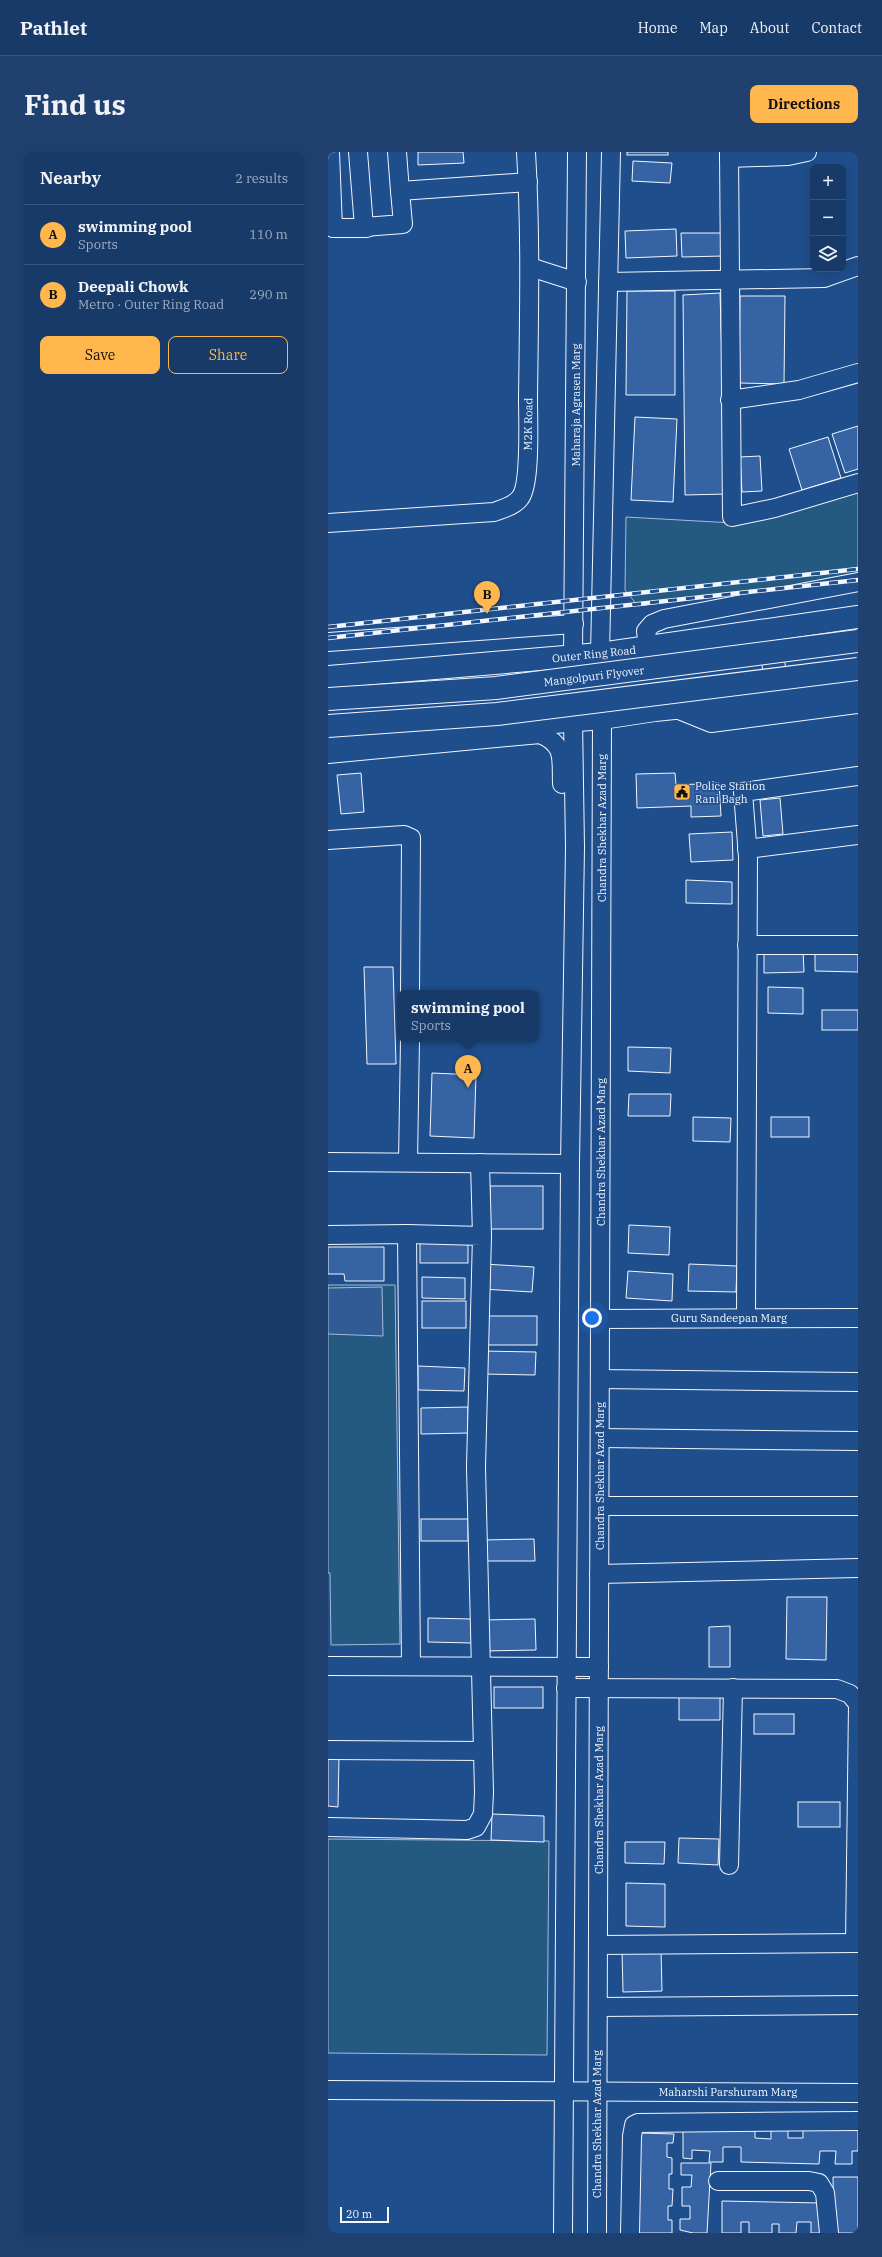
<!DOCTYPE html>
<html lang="en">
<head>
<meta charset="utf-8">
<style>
	:root { --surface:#173a69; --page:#20416f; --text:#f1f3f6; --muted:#9eadc0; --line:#36547d; --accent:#ffb74d }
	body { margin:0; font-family:"IBM Plex Serif",serif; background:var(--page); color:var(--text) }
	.controls { position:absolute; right:12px; top:12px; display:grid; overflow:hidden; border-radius:8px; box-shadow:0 4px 16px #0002 }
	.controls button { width:36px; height:36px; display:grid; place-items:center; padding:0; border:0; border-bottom:1px solid var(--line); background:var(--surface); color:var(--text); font:20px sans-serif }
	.scale { position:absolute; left:12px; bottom:10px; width:49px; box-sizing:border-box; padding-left:4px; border:2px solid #f2f6ff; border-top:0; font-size:11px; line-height:14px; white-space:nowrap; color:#f2f6ff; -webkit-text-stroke:3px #1f4e8c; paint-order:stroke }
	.you { position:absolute; left:264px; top:1166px; width:14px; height:14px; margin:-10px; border:3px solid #fff; border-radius:50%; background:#1a73e8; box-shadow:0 0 0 6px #1a73e833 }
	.badge { display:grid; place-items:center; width:26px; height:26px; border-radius:50%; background:var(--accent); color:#111; font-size:13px; font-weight:700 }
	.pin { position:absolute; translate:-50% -33px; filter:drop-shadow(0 1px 2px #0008) }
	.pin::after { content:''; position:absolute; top:21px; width:14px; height:12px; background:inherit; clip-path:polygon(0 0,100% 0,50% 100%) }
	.popup { position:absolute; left:69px; top:838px; width:142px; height:52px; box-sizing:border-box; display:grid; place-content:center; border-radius:8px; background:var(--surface); filter:drop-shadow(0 1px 3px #0005); font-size:13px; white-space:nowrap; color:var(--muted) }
	.popup b { font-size:15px; color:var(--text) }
	.popup::after { content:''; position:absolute; left:50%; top:100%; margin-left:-8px; border:8px solid transparent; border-top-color:var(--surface) }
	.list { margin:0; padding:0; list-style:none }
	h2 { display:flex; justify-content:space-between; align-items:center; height:52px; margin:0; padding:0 16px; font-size:17px }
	h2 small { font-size:13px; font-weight:400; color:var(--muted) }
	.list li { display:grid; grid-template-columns:26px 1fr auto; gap:12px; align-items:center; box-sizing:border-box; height:60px; padding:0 16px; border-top:1px solid var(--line) }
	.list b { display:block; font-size:15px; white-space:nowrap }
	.list p { margin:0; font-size:13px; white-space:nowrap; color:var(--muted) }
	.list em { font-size:13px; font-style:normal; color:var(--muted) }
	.actions { display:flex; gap:8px; padding:12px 16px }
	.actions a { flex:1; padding:9px 0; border:1px solid var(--accent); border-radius:8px; text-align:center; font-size:14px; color:var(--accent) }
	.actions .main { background:var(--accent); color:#111 }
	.icon { flex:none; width:22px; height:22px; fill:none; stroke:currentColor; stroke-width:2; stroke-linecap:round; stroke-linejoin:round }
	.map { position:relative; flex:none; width:530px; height:2081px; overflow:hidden; border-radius:8px }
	header { display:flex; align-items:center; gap:24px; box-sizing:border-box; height:56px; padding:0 20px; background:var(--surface); border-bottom:1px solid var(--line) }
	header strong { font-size:19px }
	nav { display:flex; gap:22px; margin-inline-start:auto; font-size:14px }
	.intro { display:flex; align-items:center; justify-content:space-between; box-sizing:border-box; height:96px; padding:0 24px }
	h1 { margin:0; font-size:28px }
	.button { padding:10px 18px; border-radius:8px; background:var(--accent); color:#111; font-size:14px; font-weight:700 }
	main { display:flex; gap:24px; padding:0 24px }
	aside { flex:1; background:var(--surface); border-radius:8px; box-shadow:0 4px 16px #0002 }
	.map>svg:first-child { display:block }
	.green { fill:#245a82; stroke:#a8bbd7 }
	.parking { fill:#305b95; stroke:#a8bbd7 }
	.building { fill:#3563a3; stroke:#f2f6ff }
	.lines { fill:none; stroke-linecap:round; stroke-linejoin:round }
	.minor-casing { stroke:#f2f6ff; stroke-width:20 }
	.major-casing { stroke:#f2f6ff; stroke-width:24 }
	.minor { stroke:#1f4e8c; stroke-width:18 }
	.major { stroke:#1f4e8c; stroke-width:22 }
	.rail-casing { stroke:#f2f6ff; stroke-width:4.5 }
	.rail { stroke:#1f4e8c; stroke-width:3; stroke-dasharray:9; stroke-linecap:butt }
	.highway-bridge-casing { stroke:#f2f6ff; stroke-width:24; stroke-linecap:butt }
	.highway-bridge { stroke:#1f4e8c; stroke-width:22 }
	.labels { text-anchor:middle; stroke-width:3; stroke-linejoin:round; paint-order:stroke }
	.street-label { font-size:11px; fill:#f2f6ff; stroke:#1f4e8c }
	.poi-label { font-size:11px; fill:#f2f6ff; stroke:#1f4e8c; text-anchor:start }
</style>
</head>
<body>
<header>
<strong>Pathlet</strong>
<nav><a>Home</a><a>Map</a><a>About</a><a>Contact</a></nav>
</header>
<div class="intro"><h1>Find us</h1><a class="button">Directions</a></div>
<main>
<aside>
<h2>Nearby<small>2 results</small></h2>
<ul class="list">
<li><span class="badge">A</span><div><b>swimming pool</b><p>Sports</p></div><em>110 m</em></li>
<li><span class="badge">B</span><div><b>Deepali Chowk</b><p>Metro · Outer Ring Road</p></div><em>290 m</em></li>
</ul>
<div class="actions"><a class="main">Save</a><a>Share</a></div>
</aside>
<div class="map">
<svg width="530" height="2081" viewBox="0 0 530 2081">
	<rect width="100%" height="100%" fill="#1f4e8c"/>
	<g class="green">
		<polygon points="530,338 530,425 310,454 297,438 298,365 405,371"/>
		<polygon points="0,1133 67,1133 72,1492 3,1493 2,1421 0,1421"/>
		<polygon points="0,1687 221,1689 219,1903 0,1901"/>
	</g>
	<polygon class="parking" points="54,1135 55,1184 0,1182 0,1136"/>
	<g class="building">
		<polygon points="90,0 135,0 136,11 90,13"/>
		<rect x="299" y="0" width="41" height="3"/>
		<polygon points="305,9 344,11 342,31 304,29"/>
		<polygon points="348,77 349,104 298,106 297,79"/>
		<polygon points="353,81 395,81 395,104 354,105"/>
		<polygon points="299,139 347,139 347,243 298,243"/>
		<polygon points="392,141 398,342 357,343 355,143"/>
		<polygon points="412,144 457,144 456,232 411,231"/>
		<polygon points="307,265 349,267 345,350 303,348"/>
		<polygon points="530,274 530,317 517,321 504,282"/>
		<polygon points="500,285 513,326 474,338 461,297"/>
		<polygon points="432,304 434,339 414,340 412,305"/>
		<polygon points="33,621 36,660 13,662 9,623"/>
		<polygon points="347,621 348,633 391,631 393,664 363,665 363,654 309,656 308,622"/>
		<polygon points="452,646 455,682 435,684 432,648"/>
		<polygon points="404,680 405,708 363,710 361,682"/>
		<polygon points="358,728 404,730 404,752 358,751"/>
		<polygon points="487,795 530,795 530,820 487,819"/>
		<polygon points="436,797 475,797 476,820 436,821"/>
		<polygon points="36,815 65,815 68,912 39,912"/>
		<polygon points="440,835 475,836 475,862 440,861"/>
		<rect x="494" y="858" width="36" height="20"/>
		<polygon points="300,895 343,896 342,921 300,919"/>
		<polygon points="104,921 148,923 146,986 102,984"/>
		<polygon points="301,942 343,942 342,964 300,964"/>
		<polygon points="365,965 403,966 402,990 365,989"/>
		<rect x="443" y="965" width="38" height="20"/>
		<rect x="162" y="1034" width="53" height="43"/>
		<polygon points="301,1073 342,1075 341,1103 300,1101"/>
		<rect x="92" y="1085" width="48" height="26"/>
		<polygon points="0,1095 56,1095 56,1129 17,1129 16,1122 0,1122"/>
		<polygon points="156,1112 206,1115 204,1140 154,1137"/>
		<polygon points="361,1112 409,1114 408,1140 360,1139"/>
		<polygon points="300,1119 345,1122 344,1149 298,1146"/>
		<polygon points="94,1125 137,1126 137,1147 94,1146"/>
		<rect x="94" y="1149" width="44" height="27"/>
		<rect x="156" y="1164" width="53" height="29"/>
		<polygon points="154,1199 208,1200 207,1223 154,1222"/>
		<polygon points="90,1214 137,1216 136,1239 90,1238"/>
		<polygon points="140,1255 140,1281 93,1282 93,1256"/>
		<rect x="93" y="1367" width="47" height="22"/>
		<polygon points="206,1387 207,1409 154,1409 154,1388"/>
		<polygon points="459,1445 499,1445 498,1508 458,1507"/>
		<polygon points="100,1466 144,1467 144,1491 100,1490"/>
		<polygon points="207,1467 208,1498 155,1499 154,1468"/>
		<polygon points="402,1474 402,1515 381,1515 381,1475"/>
		<rect x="166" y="1535" width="49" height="21"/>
		<polygon points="351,1543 392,1544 392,1568 351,1568"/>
		<rect x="426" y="1562" width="40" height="20"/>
		<polygon points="0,1604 11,1605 10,1655 0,1654"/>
		<rect x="470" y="1650" width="42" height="25"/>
		<polygon points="164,1662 216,1664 216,1690 163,1688"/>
		<polygon points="351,1686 391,1687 390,1713 350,1711"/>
		<polygon points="297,1690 337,1690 336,1712 297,1711"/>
		<polygon points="298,1731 337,1732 337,1775 298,1774"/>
		<polygon points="294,1798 333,1798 334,1839 295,1840"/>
		<polygon points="355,1974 427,1975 427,1986 443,1987 443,1976 460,1977 460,1986 475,1986 475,1976 530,1977 530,1999 524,1999 524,2012 507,2012 508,1999 492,1999 491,2012 413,2010 413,1995 395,1995 395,2010 381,2010 382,1999 364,1998 364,2007 355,2006"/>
		<polygon points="312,1981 346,1982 345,1991 339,1991 339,2005 344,2006 344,2022 341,2022 341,2037 345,2037 344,2054 340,2054 340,2068 344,2068 344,2081 310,2081"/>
		<polygon points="353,2011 383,2011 379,2081 365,2081 352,2078 352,2067 362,2067 362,2054 354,2054 354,2035 363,2035 364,2023 353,2023"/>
		<polygon points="505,2025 530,2025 530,2081 506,2081"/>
		<polygon points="394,2049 493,2051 492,2081 483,2081 483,2070 469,2070 468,2081 451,2081 451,2072 444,2072 444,2081 421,2081 421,2070 413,2070 413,2081 394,2081"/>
	</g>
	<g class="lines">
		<defs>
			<g id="minor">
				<polyline points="2,0 5,76 39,76"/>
				<polyline points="30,0 36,75 75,72 72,39"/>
				<polyline points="69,0 72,39 200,30"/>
				<polyline points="401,0 404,365 447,356 530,331"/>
				<polyline points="401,6 460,4 479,0"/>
				<polyline points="202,115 249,130"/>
				<polyline points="280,130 496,126 530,114"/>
				<polyline points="402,248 471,238 530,221"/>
				<path d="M0,371L166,360C174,357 186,354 192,346C203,333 200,266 200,247C201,164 203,82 198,0"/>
				<polyline points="0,490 246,472"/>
				<polyline points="320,496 318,479 324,472 336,467 530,430"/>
				<polyline points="272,502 283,0"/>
				<polyline points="245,505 249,0"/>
				<polyline points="346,556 383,571 530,552"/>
				<path d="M0,602L212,582C238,593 233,607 234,632"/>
				<polyline points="0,688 76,683 83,686 82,841"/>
				<polyline points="419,697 530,683"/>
				<polyline points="419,793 530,793"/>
				<polyline points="0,1010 242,1012"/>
				<polyline points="80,1010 82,887"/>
				<polyline points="152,1011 154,1084"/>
				<polyline points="0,1083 79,1082 83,1514"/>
				<polyline points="418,1166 420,705 415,640 530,624"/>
				<polyline points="272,1167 530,1166"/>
				<polyline points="272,1227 530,1230"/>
				<polyline points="272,1286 530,1289"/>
				<polyline points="272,1354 530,1354"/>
				<polyline points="271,1422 530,1416"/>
				<polyline points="0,1514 271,1515"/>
				<polyline points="238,1536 509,1537 522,1542 530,1552 527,1791"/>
				<polyline points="0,1598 155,1599"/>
				<polyline points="0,1675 139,1678 148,1675 155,1662 156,1640 148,1315 154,1084 79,1082"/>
				<polyline points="401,1713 405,1536"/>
				<polyline points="270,1793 530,1791"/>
				<polyline points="270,1855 530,1853"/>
				<polyline points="0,1938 530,1941"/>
				<polyline points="390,2029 481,2029 491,2031 497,2041 501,2081"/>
				<polyline points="235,2081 242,1012 247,695 245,568"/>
				<polyline points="269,2081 274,566"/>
				<polyline points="302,2081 304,1984 306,1973 310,1971 530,1969"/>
			</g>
			<g id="major">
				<path d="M431,487C450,501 450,527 435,544"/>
				<polyline points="0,525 272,502 530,465"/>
				<polyline points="0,589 274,566 327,558 530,537"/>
			</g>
		</defs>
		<use href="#minor" class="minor-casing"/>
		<use href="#major" class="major-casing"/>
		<use href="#minor" class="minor"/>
		<use href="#major" class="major"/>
		<defs>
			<g id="rail">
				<polyline points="0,475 530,417"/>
				<polyline points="0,486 530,428"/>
			</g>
		</defs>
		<use href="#rail" class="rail-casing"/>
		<use href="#rail" class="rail"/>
		<defs>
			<g id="highway-bridge">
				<polyline points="0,547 168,536 530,489"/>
				<polyline points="0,574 169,562 530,517"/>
			</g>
		</defs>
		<use href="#highway-bridge" class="highway-bridge-casing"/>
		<use href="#highway-bridge" class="highway-bridge"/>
	</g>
	<defs>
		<symbol id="civic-square" viewBox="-11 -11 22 22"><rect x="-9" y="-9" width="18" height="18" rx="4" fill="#ffb74d" stroke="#1f4e8c"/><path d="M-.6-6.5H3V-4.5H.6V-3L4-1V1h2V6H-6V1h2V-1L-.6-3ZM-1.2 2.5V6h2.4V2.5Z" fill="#111"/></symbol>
	</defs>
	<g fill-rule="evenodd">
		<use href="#civic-square" x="344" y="630" width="20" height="20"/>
	</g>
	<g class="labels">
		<g class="street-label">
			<text transform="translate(248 253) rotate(-90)" y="4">Maharaja Agrasen Marg</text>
			<text transform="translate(200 272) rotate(-89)" y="4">M2K Road</text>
			<text transform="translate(266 502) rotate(-6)" y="4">Outer Ring Road</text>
			<text transform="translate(266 524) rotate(-7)" y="4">Mangolpuri Flyover</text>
			<text transform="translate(274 676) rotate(-90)" y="4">Chandra Shekhar Azad Marg</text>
			<text transform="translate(273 1000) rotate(-90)" y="4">Chandra Shekhar Azad Marg</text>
			<text x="401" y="1170">Guru Sandeepan Marg</text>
			<text transform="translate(272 1324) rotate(-90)" y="4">Chandra Shekhar Azad Marg</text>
			<text transform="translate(271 1648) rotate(-90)" y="4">Chandra Shekhar Azad Marg</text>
			<text x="400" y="1944">Maharshi Parshuram Marg</text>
			<text transform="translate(269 1972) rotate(-90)" y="4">Chandra Shekhar Azad Marg</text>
		</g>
		<g class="poi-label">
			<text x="367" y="638">Police Station<tspan x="367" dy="13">Rani Bagh</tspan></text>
		</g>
	</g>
</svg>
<div class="controls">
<button>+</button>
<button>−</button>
<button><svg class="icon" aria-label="layers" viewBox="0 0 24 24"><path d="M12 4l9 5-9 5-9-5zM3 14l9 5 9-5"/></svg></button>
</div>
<div class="scale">20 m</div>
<div class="you"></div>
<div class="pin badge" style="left:140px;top:936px">A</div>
<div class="popup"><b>swimming pool</b>Sports</div>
<div class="pin badge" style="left:159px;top:462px">B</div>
</div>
</main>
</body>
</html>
